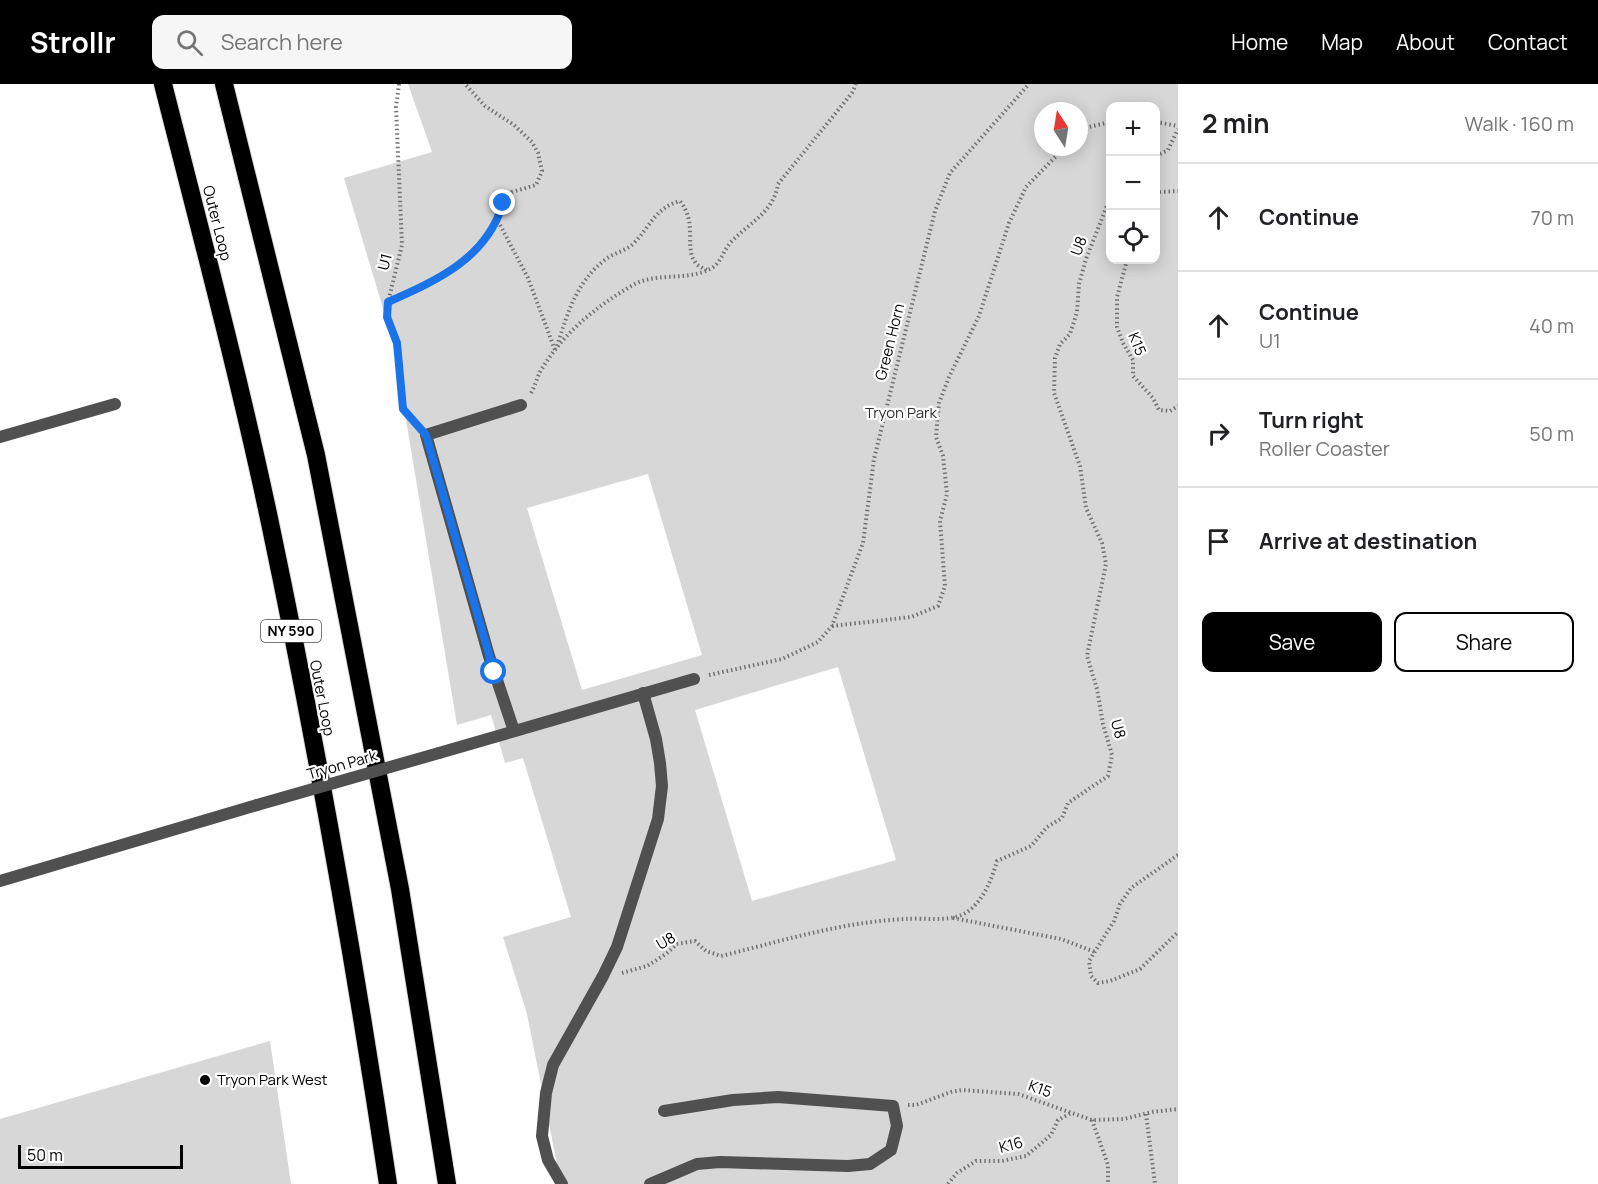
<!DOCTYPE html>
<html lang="en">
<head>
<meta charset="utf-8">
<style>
	:root { --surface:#fff; --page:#f6f6f6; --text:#202124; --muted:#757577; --line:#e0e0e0; --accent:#000 }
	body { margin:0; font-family:Manrope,sans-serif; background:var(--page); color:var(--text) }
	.controls { position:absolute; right:18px; top:18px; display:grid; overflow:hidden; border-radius:12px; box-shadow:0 3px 15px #0003 }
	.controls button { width:54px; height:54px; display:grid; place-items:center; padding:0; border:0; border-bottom:2px solid var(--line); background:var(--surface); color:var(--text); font:30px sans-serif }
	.compass { position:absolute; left:1034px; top:18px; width:54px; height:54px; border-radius:50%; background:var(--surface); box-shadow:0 3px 15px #0003; rotate:348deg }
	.scale { position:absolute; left:18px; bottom:15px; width:165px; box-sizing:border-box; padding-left:6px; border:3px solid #000; border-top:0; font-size:16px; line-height:21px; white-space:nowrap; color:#000; -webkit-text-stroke:4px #fff; paint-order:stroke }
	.stop { position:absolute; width:18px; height:18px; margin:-14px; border:4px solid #1a73e8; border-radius:50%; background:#fff }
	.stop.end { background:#1a73e8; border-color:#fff; box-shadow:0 2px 6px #0008 }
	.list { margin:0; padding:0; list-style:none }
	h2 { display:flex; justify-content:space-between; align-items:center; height:78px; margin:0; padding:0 24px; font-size:26px }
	h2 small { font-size:20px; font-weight:400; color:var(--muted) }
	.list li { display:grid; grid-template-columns:39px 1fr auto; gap:18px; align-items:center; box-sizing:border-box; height:108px; padding:0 24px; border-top:2px solid var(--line) }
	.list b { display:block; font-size:22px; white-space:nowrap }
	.list p { margin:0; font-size:20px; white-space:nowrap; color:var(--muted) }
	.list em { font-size:20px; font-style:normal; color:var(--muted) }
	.actions { display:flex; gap:12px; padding:18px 24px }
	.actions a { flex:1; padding:14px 0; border:2px solid var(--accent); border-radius:12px; text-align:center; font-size:21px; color:var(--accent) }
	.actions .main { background:var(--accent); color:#fff }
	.icon { flex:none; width:33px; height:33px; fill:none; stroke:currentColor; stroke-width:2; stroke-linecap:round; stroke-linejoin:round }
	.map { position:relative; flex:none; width:1178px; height:1100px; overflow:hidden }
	header { display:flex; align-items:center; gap:36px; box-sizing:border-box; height:84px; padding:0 30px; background:var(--accent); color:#fff }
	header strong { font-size:28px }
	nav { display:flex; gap:33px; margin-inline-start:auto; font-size:21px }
	.search { width:420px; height:54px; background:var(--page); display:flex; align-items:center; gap:15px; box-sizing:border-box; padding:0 21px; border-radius:12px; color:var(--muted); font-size:22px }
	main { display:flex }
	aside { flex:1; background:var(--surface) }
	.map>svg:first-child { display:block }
	.green { fill:#d7d7d7; fill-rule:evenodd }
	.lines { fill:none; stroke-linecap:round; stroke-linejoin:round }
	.highway-casing { stroke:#dbdbdb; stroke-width:20 }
	.path { stroke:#727272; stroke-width:4; stroke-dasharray:1.5 3; stroke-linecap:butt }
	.lane { stroke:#505050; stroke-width:12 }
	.street { stroke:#505050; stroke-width:12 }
	.highway { stroke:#000; stroke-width:18 }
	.street-bridge { stroke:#505050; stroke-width:12 }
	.route { stroke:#1a73e8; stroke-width:8 }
	.poi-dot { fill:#000; stroke:#fff; stroke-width:2 }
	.labels { text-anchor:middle; stroke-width:4.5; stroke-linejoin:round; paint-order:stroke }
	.shield { fill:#fff; stroke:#4c4c4c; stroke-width:1.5 }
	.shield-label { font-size:14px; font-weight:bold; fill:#000 }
	.street-label { font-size:15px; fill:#000; stroke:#fff }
	.park-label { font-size:15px; fill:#2e2e2e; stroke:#fff }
	.poi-label { font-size:15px; fill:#000; stroke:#fff; text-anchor:start }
</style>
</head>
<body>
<header>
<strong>Strollr</strong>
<div class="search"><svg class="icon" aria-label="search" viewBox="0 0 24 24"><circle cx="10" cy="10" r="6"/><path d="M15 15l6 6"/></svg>Search here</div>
<nav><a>Home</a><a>Map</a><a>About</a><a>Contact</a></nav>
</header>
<main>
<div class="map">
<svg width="1178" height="1100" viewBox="0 0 1178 1100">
	<rect width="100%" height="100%" fill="#fff"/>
	<g class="green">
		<path d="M408,0H1178V1100H561L527,930L503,853L571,833L523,674L505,679L491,631L457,641L393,258L344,94L432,68ZM1110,22H1156V176H1110ZM1043,27H1079V63H1043ZM648,390L702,571L582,606L527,424ZM838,583L896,776L752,817L695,626Z"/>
		<polygon points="270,957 291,1100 0,1100 0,1035"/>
	</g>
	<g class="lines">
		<defs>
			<g id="highway">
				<path d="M163,0C200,146 239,292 270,439C316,658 355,879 388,1100"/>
				<polyline points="224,0 316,371 400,805 447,1100"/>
			</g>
		</defs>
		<use href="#highway" class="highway-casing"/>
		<g class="path">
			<polyline points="399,0 396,23 402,161 388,218 387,233 397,259 403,325 416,339"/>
			<polyline points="1156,38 1178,42"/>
			<polyline points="1079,51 1089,43 1110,38"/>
			<polyline points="1156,72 1168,66 1178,45"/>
			<polyline points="1156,111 1160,108 1178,107"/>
			<polyline points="498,137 528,194 555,266"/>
			<polyline points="1127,176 1117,213 1117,243 1123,259 1133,276 1133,292 1153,314 1159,326 1170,327 1178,322"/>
			<polyline points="389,218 418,205 468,175 489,151 498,137 503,119 512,108 536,101 542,87 538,69 532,58 514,41 485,22 465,0"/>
			<path d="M557,262C568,228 576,198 606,175C614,169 626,167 634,159C650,143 655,124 680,117C698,140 684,162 695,178C697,182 703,184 707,186"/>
			<path d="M531,309C535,302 537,294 540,288C562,250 595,223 633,201C657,188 684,197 708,186C721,181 722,168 731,158C749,139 774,128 778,100L852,9L856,0"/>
			<polyline points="832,542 911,533 938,522 945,502 940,437 947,410 943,372 936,353 939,319 949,293 979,232 1009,139 1026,103 1065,63"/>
			<polyline points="709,591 782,575 818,558 832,542 863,459 874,375 935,127 950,89 1029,0"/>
			<polyline points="1178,771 1131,804 1120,820 1114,837 1089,877 1091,892 1098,899 1110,897 1140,885 1178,848"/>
			<polyline points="953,834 1061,855 1095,868"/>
			<path d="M622,889L647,882L666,870L677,860L695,857L706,867L721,872C782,857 841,838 905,835C925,833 955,840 971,825C985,813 992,794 997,777L1031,762L1047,743L1062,734L1068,719L1108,692L1112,671L1103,640L1097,605L1087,572L1106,480L1102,459L1086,424L1080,382L1054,309L1055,274L1060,260L1070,250L1077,228L1079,200L1086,175L1110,114"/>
			<polyline points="908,1021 916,1021 951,1008 962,1006 1018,1010 1092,1036 1124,1035 1152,1028 1178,1025"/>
			<polyline points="1146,1030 1155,1100"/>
			<polyline points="1092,1036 1108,1081 1108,1100"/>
			<polyline points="948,1100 957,1089 976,1077 1002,1077 1026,1072 1051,1051 1058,1036 1071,1029"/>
		</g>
		<g class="lane">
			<polyline points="514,647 489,572 426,351 521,321"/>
			<polyline points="562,1100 548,1076 542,1052 546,1009 553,981 603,892 617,863 658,735 662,702 660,679 656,655 643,609"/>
			<polyline points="650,1100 697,1080 720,1078 848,1082 870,1080 891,1066 897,1042 893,1022 778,1013 733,1016 664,1027"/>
		</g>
		<g class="street">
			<polyline points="0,353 115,320"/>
			<polyline points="439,669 694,595"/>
			<polyline points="0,797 257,721"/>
		</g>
		<use href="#highway" class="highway"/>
		<polyline class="street-bridge" points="257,721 439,669"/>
	</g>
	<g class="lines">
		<path class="route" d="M494,588L426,351L403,325L397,259L387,233L388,218C438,196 487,174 503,119"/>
	</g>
	<circle class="poi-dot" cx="205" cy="996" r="6"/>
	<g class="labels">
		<rect class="shield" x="261" y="536" width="60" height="22" rx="4.5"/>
		<g class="shield-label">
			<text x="291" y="552">NY 590</text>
		</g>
		<g class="street-label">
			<text transform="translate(217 139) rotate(76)" y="5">Outer Loop</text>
			<text transform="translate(1079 162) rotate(-69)" y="5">U8</text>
			<text transform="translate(385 178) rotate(-75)" y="5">U1</text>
			<text transform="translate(890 258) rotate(-76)" y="5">Green Horn</text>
			<text transform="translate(1137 260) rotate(68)" y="5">K15</text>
			<text transform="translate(322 614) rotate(79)" y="5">Outer Loop</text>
			<text transform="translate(1118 645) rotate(75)" y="5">U8</text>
			<text transform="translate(342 681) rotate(-16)" y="5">Tryon Park</text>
			<text transform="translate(666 857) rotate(-30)" y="5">U8</text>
			<text transform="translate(1040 1005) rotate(20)" y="5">K15</text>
			<text transform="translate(1011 1061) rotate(-15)" y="5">K16</text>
		</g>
		<g class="park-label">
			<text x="901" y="334">Tryon Park</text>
		</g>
		<g class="poi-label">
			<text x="217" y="1001">Tryon Park West</text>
		</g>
	</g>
</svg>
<div class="controls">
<button>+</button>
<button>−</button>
<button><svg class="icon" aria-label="locate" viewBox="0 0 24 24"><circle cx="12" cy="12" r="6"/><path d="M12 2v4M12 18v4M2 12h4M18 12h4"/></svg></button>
</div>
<svg class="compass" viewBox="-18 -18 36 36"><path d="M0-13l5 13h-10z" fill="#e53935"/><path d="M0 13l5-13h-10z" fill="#757577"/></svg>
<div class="scale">50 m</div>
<div class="stop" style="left:494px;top:588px"></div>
<div class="stop end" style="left:503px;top:119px"></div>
</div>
<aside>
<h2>2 min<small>Walk · 160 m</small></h2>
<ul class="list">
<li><svg class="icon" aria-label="ahead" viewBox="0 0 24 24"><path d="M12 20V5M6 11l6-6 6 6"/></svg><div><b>Continue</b></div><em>70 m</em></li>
<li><svg class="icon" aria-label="ahead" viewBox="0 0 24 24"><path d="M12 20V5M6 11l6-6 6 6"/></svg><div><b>Continue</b><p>U1</p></div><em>40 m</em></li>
<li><svg class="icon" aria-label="right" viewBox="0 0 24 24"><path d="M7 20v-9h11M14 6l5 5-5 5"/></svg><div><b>Turn right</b><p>Roller Coaster</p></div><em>50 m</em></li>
<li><svg class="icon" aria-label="arrive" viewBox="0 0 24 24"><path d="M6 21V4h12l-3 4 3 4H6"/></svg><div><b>Arrive at destination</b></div></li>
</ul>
<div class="actions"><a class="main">Save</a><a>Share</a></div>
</aside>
</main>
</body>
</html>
